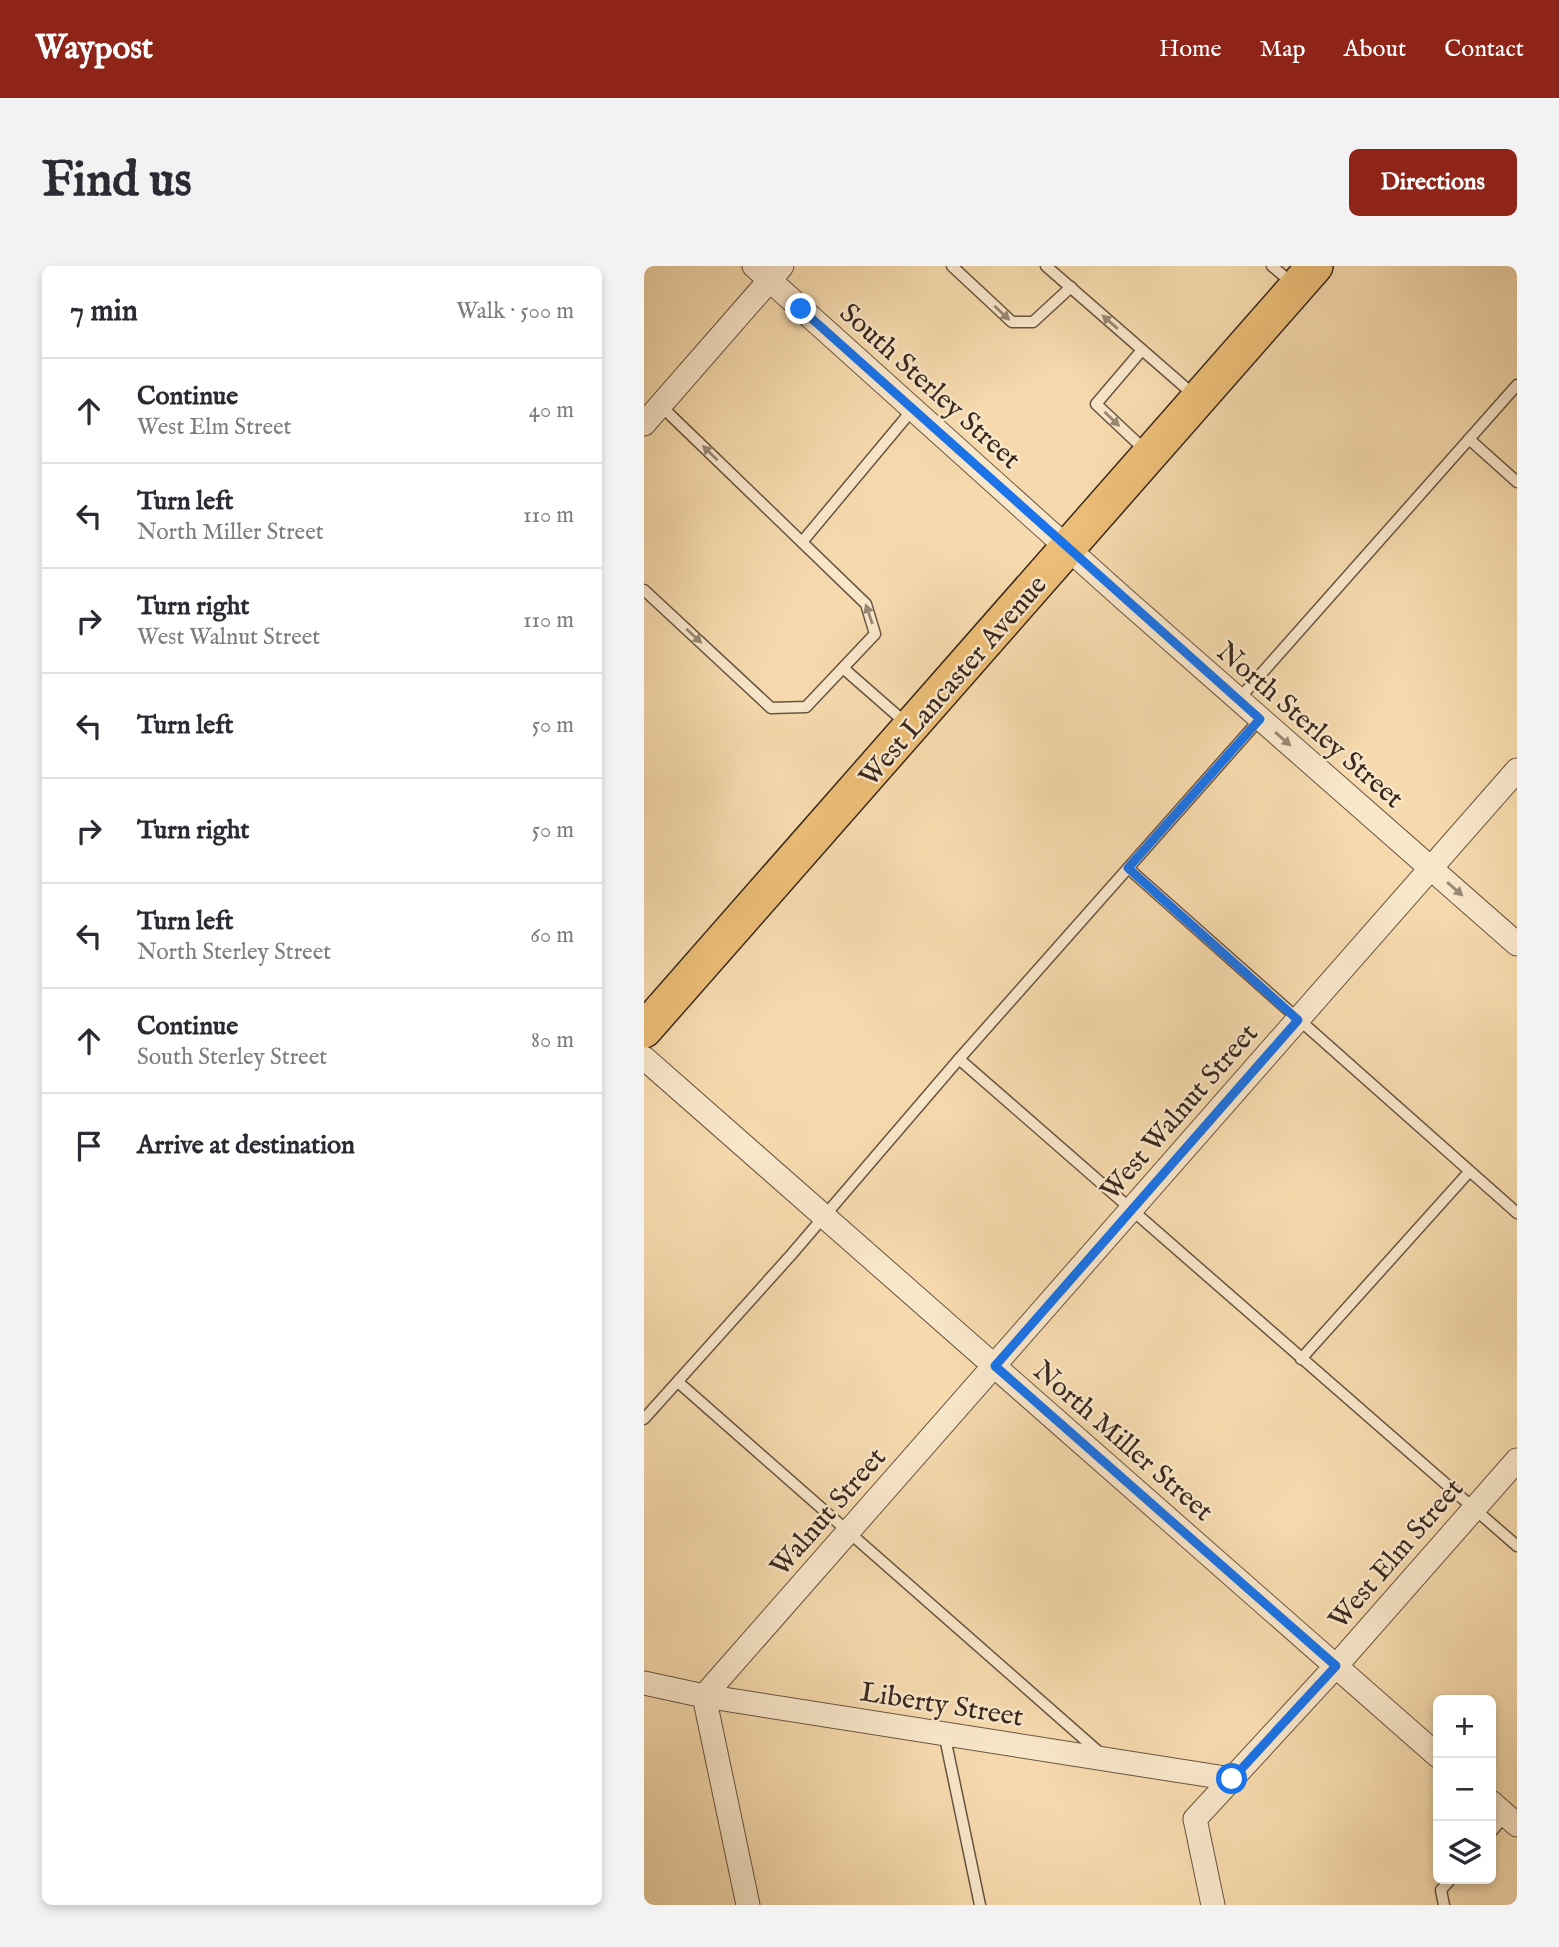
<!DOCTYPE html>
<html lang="en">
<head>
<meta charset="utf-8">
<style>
	:root { --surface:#fff; --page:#f2f2f3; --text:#2b2b33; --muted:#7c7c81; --line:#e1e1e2; --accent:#8f2418 }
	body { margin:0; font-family:"IM FELL English",serif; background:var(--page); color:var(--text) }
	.controls { position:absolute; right:21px; bottom:21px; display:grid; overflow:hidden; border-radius:10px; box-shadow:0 4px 10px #0003 }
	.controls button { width:63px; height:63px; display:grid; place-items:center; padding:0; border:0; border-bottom:2px solid var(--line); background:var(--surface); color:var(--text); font:35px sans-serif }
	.stop { position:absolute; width:21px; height:21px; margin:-16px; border:5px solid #1a73e8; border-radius:50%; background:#fff }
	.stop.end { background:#1a73e8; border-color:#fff; box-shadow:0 2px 7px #0008 }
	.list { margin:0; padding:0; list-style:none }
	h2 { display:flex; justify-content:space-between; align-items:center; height:91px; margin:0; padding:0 28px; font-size:30px }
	h2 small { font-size:23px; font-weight:400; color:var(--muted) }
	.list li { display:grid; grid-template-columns:46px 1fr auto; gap:21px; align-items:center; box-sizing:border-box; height:105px; padding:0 28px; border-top:2px solid var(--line) }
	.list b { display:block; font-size:26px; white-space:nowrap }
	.list p { margin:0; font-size:23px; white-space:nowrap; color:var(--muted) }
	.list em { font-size:23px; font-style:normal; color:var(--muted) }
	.icon { flex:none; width:38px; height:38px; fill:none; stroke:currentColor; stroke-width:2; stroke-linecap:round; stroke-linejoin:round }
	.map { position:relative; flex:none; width:873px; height:1639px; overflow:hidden; border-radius:10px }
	header { display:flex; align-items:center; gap:42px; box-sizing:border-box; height:98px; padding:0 35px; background:var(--accent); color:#fff }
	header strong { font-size:33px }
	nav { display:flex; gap:38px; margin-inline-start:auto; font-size:24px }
	.intro { display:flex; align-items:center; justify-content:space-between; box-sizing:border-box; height:168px; padding:0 42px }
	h1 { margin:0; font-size:49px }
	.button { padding:18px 32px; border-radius:10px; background:var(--accent); color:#fff; font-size:24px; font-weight:700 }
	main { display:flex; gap:42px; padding:0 42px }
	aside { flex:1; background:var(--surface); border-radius:10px; box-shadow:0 4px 10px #0003 }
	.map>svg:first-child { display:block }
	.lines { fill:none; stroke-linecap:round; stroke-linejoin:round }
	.service-casing { stroke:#695442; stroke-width:13 }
	.minor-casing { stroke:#695442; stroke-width:25 }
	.primary-casing { stroke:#3a281f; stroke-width:38 }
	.service { stroke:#f9e7ca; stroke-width:10 }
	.minor { stroke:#f9e7ca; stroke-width:23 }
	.primary { stroke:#ebbd76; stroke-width:35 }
	.oneway { fill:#9a8874 }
	.route { stroke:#1a73e8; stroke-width:9 }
	.labels { text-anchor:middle; stroke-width:5; stroke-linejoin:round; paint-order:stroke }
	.street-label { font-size:28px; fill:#3a281f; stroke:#f9e7ca }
</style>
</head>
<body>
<header>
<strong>Waypost</strong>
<nav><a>Home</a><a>Map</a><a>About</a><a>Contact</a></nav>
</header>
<div class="intro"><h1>Find us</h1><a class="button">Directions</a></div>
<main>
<aside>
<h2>7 min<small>Walk · 500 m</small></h2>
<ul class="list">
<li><svg class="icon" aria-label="ahead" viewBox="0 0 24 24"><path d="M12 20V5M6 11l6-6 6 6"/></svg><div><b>Continue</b><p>West Elm Street</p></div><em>40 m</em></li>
<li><svg class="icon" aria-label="left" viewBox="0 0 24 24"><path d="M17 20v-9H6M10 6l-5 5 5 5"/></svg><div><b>Turn left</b><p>North Miller Street</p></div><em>110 m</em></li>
<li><svg class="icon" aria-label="right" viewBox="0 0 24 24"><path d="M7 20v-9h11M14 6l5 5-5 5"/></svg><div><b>Turn right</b><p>West Walnut Street</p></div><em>110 m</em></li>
<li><svg class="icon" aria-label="left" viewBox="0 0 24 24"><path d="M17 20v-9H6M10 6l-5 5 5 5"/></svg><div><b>Turn left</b></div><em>50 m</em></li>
<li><svg class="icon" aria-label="right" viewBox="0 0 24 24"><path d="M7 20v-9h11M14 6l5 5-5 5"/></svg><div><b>Turn right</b></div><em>50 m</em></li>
<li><svg class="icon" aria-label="left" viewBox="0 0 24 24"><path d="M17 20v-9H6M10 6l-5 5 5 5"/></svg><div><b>Turn left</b><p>North Sterley Street</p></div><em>60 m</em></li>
<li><svg class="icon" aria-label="ahead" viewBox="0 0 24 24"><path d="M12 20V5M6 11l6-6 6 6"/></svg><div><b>Continue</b><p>South Sterley Street</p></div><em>80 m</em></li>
<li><svg class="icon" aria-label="arrive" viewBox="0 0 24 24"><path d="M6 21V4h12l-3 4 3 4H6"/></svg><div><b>Arrive at destination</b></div></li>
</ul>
</aside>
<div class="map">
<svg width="873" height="1639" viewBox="0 0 873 1639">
	<rect width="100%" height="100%" fill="#f6daad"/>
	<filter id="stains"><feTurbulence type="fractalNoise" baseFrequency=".00286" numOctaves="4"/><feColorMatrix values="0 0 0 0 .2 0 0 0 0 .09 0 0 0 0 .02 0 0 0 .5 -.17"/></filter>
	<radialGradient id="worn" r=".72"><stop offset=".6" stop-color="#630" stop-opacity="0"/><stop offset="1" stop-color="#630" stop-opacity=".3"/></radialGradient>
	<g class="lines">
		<defs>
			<g id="service">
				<polyline points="308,0 368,56 389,56 427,21"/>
				<polyline points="402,0 550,129"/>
				<polyline points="628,0 648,17"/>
				<polyline points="498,84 452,138 503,186"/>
				<polyline points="825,173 873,216"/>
				<polyline points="158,276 269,143"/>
				<polyline points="0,324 127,442 162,441 231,368 222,338 16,139"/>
				<polyline points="199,402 263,458"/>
				<polyline points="594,434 873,119"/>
				<polyline points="484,602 873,947"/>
				<polyline points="315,793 873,1280"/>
				<polyline points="657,1093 825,906"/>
				<polyline points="34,1116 456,1487"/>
				<polyline points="0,1153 147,989 315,793 616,453"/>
				<polyline points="300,1467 336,1639"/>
				<polyline points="847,1566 862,1549"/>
				<polyline points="800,1639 797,1624 807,1613"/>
			</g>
			<g id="minor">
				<polyline points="110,0 478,331 873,678"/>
				<polyline points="0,158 138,0"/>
				<polyline points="0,792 794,1490"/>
				<polyline points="0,1417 60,1430 588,1513"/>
				<polyline points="847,1536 873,1559"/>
				<polyline points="104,1639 60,1430 873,504"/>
				<polyline points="569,1639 551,1553 692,1400 873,1194"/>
			</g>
			<polyline id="primary" points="0,764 671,0"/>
		</defs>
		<use href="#service" class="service-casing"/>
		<use href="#minor" class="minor-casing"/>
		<use href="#primary" class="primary-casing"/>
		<use href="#service" class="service"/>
		<use href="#minor" class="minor"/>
		<use href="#primary" class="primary"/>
	</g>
	<defs><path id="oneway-solid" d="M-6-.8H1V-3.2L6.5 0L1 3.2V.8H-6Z" transform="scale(1.75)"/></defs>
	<g class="oneway">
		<use href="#oneway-solid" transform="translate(358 47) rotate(43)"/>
		<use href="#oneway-solid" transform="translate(466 56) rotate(-139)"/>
		<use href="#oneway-solid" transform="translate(468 153) rotate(44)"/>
		<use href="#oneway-solid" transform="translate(66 187) rotate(-136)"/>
		<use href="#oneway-solid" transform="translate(225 348) rotate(-109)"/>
		<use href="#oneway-solid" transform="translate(50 370) rotate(43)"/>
		<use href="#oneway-solid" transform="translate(639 473) rotate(41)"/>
		<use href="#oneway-solid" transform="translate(811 623) rotate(41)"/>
	</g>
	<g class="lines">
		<polyline class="route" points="157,43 616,453 484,602 654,754 351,1100 692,1400 588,1513"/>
	</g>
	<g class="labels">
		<g class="street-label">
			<text transform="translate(287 119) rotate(42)" y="10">South Sterley Street</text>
			<text transform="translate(308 414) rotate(-49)" y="10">West Lancaster Avenue</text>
			<text transform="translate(667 458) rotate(41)" y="10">North Sterley Street</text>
			<text transform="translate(534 845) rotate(-49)" y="10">West Walnut Street</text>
			<text transform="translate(480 1174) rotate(41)" y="10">North Miller Street</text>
			<text transform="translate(183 1245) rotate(-49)" y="10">Walnut Street</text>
			<text transform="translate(751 1287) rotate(-49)" y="10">West Elm Street</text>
			<text transform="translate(298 1437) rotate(9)" y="10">Liberty Street</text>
		</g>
	</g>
	<rect width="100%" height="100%" filter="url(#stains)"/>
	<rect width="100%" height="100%" fill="url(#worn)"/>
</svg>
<div class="controls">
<button>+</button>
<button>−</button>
<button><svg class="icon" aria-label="layers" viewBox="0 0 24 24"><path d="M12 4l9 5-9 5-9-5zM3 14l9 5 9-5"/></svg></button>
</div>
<div class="stop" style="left:588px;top:1513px"></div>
<div class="stop end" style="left:157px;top:43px"></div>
</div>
</main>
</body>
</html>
